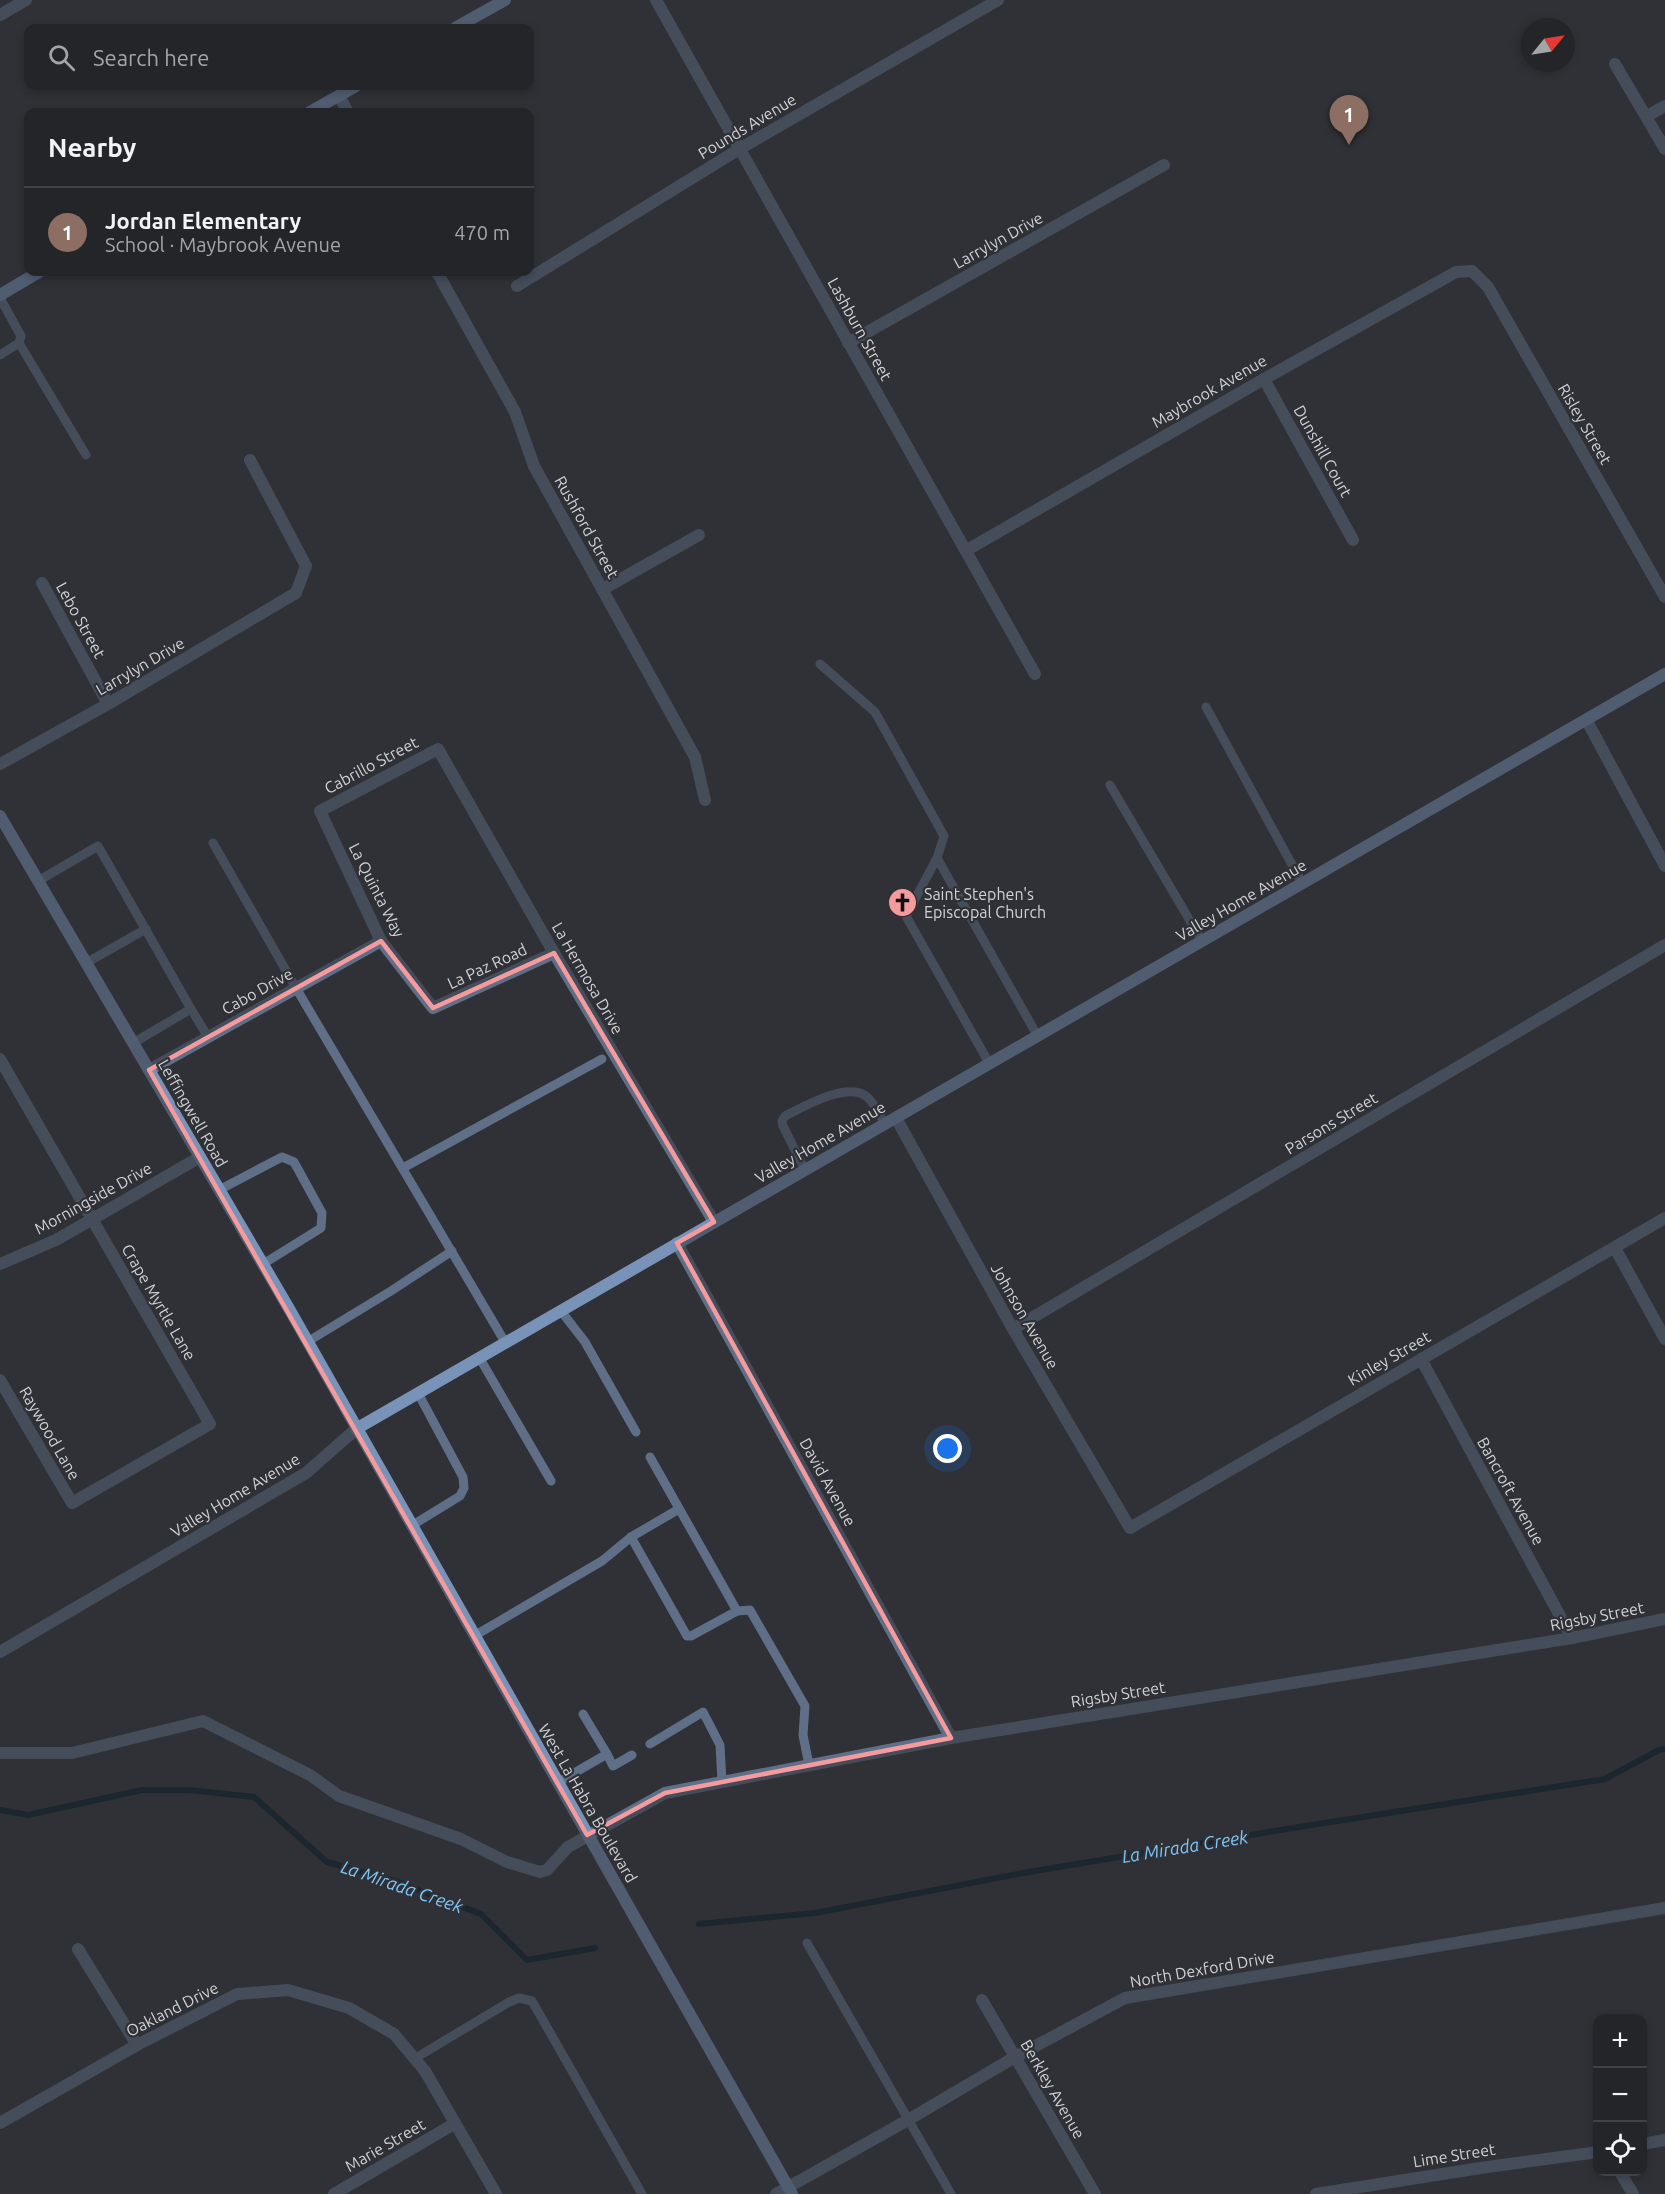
<!DOCTYPE html>
<html lang="en">
<head>
<meta charset="utf-8">
<style>
	:root { --surface:#242528; --page:#303134; --text:#f1f3f6; --muted:#a3a5a8; --line:#414245; --accent:#b45309 }
	body { margin:0; font-family:Ubuntu,sans-serif; background:var(--page); color:var(--text) }
	.controls { position:absolute; right:18px; bottom:18px; display:grid; overflow:hidden; border-radius:12px; box-shadow:0 3px 9px #0003 }
	.controls button { width:54px; height:54px; display:grid; place-items:center; padding:0; border:0; border-bottom:2px solid var(--line); background:var(--surface); color:var(--text); font:30px sans-serif }
	.compass { position:absolute; left:1521px; top:18px; width:54px; height:54px; border-radius:50%; background:var(--surface); box-shadow:0 3px 9px #0003; rotate:60deg }
	.you { position:absolute; left:948px; top:1449px; width:21px; height:21px; margin:-15px; border:4px solid #fff; border-radius:50%; background:#1a73e8; box-shadow:0 0 0 9px #1a73e833 }
	.badge { display:grid; place-items:center; width:39px; height:39px; border-radius:50%; background:var(--accent); color:#fff; font-size:20px; font-weight:700 }
	.pin { position:absolute; translate:-50% -50px; filter:drop-shadow(0 2px 3px #0008) }
	.pin::after { content:''; position:absolute; top:32px; width:21px; height:18px; background:inherit; clip-path:polygon(0 0,100% 0,50% 100%) }
	.list { margin:0; padding:0; list-style:none }
	h2 { display:flex; justify-content:space-between; align-items:center; height:78px; margin:0; padding:0 24px; font-size:26px }
	h2 small { font-size:20px; font-weight:400; color:var(--muted) }
	.list li { display:grid; grid-template-columns:39px 1fr auto; gap:18px; align-items:center; box-sizing:border-box; height:90px; padding:0 24px; border-top:2px solid var(--line) }
	.list b { display:block; font-size:22px; white-space:nowrap }
	.list p { margin:0; font-size:20px; white-space:nowrap; color:var(--muted) }
	.list em { font-size:20px; font-style:normal; color:var(--muted) }
	.icon { flex:none; width:33px; height:33px; fill:none; stroke:currentColor; stroke-width:2; stroke-linecap:round; stroke-linejoin:round }
	.map { position:relative; flex:none; width:1665px; height:2194px; overflow:hidden }
	.search { position:absolute; background:var(--surface); box-shadow:0 3px 9px #0003; left:24px; top:24px; width:510px; height:66px; display:flex; align-items:center; gap:15px; box-sizing:border-box; padding:0 21px; border-radius:12px; color:var(--muted); font-size:22px }
	.panel { position:absolute; background:var(--surface); box-shadow:0 3px 9px #0003; left:24px; top:108px; width:510px; height:168px; border-radius:12px }
	.map>svg:first-child { display:block }
	.lines { fill:none; stroke-linecap:round; stroke-linejoin:round }
	.stream { stroke:#041926; stroke-width:6 }
	.lane { stroke:#5f6f87; stroke-width:9 }
	.street { stroke:#5f6f87; stroke-width:12 }
	.secondary { stroke:#7892b8; stroke-width:12 }
	.marked { fill:none; stroke:#f59b9e; stroke-width:4.5; stroke-linejoin:round }
	.labels { text-anchor:middle; stroke-width:4.5; stroke-linejoin:round; paint-order:stroke }
	.street-label { font-size:16px; fill:#d0d1d5; stroke:#303136 }
	.poi-label { font-size:16px; fill:#d0d1d5; stroke:#303136; text-anchor:start }
	.water-label { font-size:18px; font-style:italic; fill:#7ec7f7; stroke:#303136 }
</style>
</head>
<body>
<div class="map">
<svg width="1665" height="2194" viewBox="0 0 1665 2194">
	<rect width="100%" height="100%" fill="#303136"/>
	<g class="lines">
		<g class="stream">
			<polyline points="0,1810 28,1815 142,1790 189,1790 254,1797 327,1862 398,1882 481,1914 527,1960 595,1948"/>
			<polyline points="699,1924 815,1913 1023,1873 1299,1827 1605,1779 1659,1750 1665,1749"/>
		</g>
		<g class="lane">
			<polyline points="0,298 21,336 19,343 86,455"/>
			<polyline points="0,355 19,343"/>
			<polyline points="820,664 875,712 944,836 937,858 906,916 989,1063"/>
			<polyline points="1206,707 1302,883"/>
			<polyline points="1110,785 1202,941"/>
			<polyline points="213,843 296,988 505,1342"/>
			<polyline points="937,858 1037,1035"/>
			<polyline points="38,881 98,846 191,1009 133,1043"/>
			<polyline points="86,963 146,929"/>
			<polyline points="191,1009 208,1037"/>
			<polyline points="403,1168 602,1059"/>
			<path d="M805,1170L783,1126L782,1121L785,1116C803,1107 846,1082 866,1096C874,1102 880,1116 885,1124"/>
			<polyline points="219,1190 282,1157 294,1162 322,1213 321,1228 263,1264"/>
			<polyline points="561,1311 585,1342 636,1432"/>
			<polyline points="307,1342 391,1291 452,1251"/>
			<polyline points="479,1357 551,1481"/>
			<polyline points="650,1457 737,1611"/>
			<polyline points="411,1526 460,1496 464,1488 463,1477 418,1393"/>
			<polyline points="631,1537 687,1636 691,1636 737,1611 750,1610 805,1706 803,1735 809,1765"/>
			<polyline points="474,1636 602,1561 631,1537 679,1509"/>
			<polyline points="583,1714 607,1754"/>
			<polyline points="650,1744 703,1712 720,1745 722,1782"/>
			<polyline points="557,1783 607,1754 613,1766 632,1755"/>
			<polyline points="807,1943 951,2194"/>
			<polyline points="414,2059 509,2002 519,1998 532,2001 642,2194"/>
		</g>
		<g class="street">
			<polyline points="656,0 1035,674"/>
			<polyline points="0,15 26,0"/>
			<polyline points="1615,64 1665,149"/>
			<polyline points="339,96 348,112"/>
			<polyline points="1647,116 1665,106"/>
			<polyline points="437,272 515,412 534,466 695,757 705,800"/>
			<polyline points="517,286 741,148 998,0"/>
			<polyline points="848,343 1164,165"/>
			<polyline points="1264,379 1353,540"/>
			<polyline points="967,550 1264,379 1456,272 1472,271 1488,287 1665,597"/>
			<polyline points="42,583 108,704"/>
			<polyline points="603,589 699,535"/>
			<polyline points="1587,721 1665,866"/>
			<polyline points="0,764 108,704 296,593 306,566 250,460"/>
			<polyline points="554,953 433,1008 381,941 320,811 438,749 554,953 714,1222"/>
			<polyline points="0,1059 210,1424 72,1503 0,1380"/>
			<polyline points="149,1070 381,941"/>
			<polyline points="896,1118 1013,1329 1130,1528 1665,1218"/>
			<polyline points="677,1243 951,1738"/>
			<polyline points="1615,1248 1665,1339"/>
			<polyline points="0,1264 56,1240 200,1157"/>
			<polyline points="1013,1329 1665,945"/>
			<polyline points="1421,1359 1572,1638"/>
			<polyline points="0,1652 306,1473 356,1429"/>
			<polyline points="0,1753 72,1753 203,1721 310,1775 339,1796 461,1839 507,1862 540,1872 547,1870 568,1847 665,1793 951,1738 1572,1638 1665,1619"/>
			<polyline points="78,1949 137,2045"/>
			<polyline points="982,2000 1095,2194"/>
			<polyline points="0,2123 137,2045 237,1994 288,1990 349,2008 394,2034 425,2071 496,2194"/>
			<polyline points="1642,2144 1665,2140"/>
			<polyline points="1620,2172 1633,2194"/>
			<polyline points="334,2194 454,2124"/>
			<polyline points="776,2194 908,2120 1015,2057 1125,1998 1665,1908"/>
			<polyline points="1316,2194 1487,2167 1598,2152"/>
		</g>
		<g class="secondary">
			<polyline points="455,28 505,0"/>
			<polyline points="310,112 356,86"/>
			<polyline points="0,295 39,272"/>
			<polyline points="0,816 288,1307 792,2194"/>
			<polyline points="356,1429 1665,674"/>
		</g>
	</g>
	<path d="M0 0H1665V2194H0ZM381,941L433,1008L554,953L714,1222L677,1243L951,1738L665,1793L587,1835L149,1070Z" fill="#303136" fill-opacity=".55" fill-rule="evenodd"/>
	<path class="marked" d="M381,941L433,1008L554,953L714,1222L677,1243L951,1738L665,1793L587,1835L149,1070Z"/>
	<defs>
		<symbol id="church-disc" viewBox="-11 -11 22 22"><circle r="9.5" fill="#f59b9e" stroke="#303136"/><path d="M-1.2-6h2.4v3.5h3.3v2.4h-3.3V6h-2.4V-.1h-3.3v-2.4h3.3Z" fill="#111"/></symbol>
	</defs>
	<g fill-rule="evenodd">
		<use href="#church-disc" x="886" y="886" width="33" height="33"/>
	</g>
	<g class="labels">
		<g class="street-label">
			<text transform="translate(747 126) rotate(-31)" y="6">Pounds Avenue</text>
			<text transform="translate(998 240) rotate(-29)" y="6">Larrylyn Drive</text>
			<text transform="translate(860 329) rotate(61)" y="6">Lashburn Street</text>
			<text transform="translate(1209 391) rotate(-30)" y="6">Maybrook Avenue</text>
			<text transform="translate(1585 424) rotate(60)" y="6">Risley Street</text>
			<text transform="translate(1323 451) rotate(61)" y="6">Dunshill Court</text>
			<text transform="translate(587 527) rotate(61)" y="6">Rushford Street</text>
			<text transform="translate(81 620) rotate(61)" y="6">Lebo Street</text>
			<text transform="translate(140 666) rotate(-30)" y="6">Larrylyn Drive</text>
			<text transform="translate(371 765) rotate(-28)" y="6">Cabrillo Street</text>
			<text transform="translate(377 890) rotate(63)" y="6">La Quinta Way</text>
			<text transform="translate(1241 900) rotate(-30)" y="6">Valley Home Avenue</text>
			<text transform="translate(487 966) rotate(-25)" y="6">La Paz Road</text>
			<text transform="translate(588 978) rotate(60)" y="6">La Hermosa Drive</text>
			<text transform="translate(257 991) rotate(-29)" y="6">Cabo Drive</text>
			<text transform="translate(193 1113) rotate(60)" y="6">Leffingwell Road</text>
			<text transform="translate(1331 1123) rotate(-31)" y="6">Parsons Street</text>
			<text transform="translate(820 1142) rotate(-30)" y="6">Valley Home Avenue</text>
			<text transform="translate(93 1198) rotate(-29)" y="6">Morningside Drive</text>
			<text transform="translate(159 1302) rotate(60)" y="6">Crape Myrtle Lane</text>
			<text transform="translate(1025 1316) rotate(60)" y="6">Johnson Avenue</text>
			<text transform="translate(1389 1358) rotate(-30)" y="6">Kinley Street</text>
			<text transform="translate(50 1433) rotate(60)" y="6">Raywood Lane</text>
			<text transform="translate(828 1482) rotate(61)" y="6">David Avenue</text>
			<text transform="translate(1511 1491) rotate(61)" y="6">Bancroft Avenue</text>
			<text transform="translate(235 1495) rotate(-31)" y="6">Valley Home Avenue</text>
			<text transform="translate(1597 1616) rotate(-11)" y="6">Rigsby Street</text>
			<text transform="translate(1118 1694) rotate(-9)" y="6">Rigsby Street</text>
			<text transform="translate(588 1803) rotate(60)" y="6">West La Habra Boulevard</text>
			<text transform="translate(1202 1969) rotate(-10)" y="6">North Dexford Drive</text>
			<text transform="translate(172 2009) rotate(-27)" y="6">Oakland Drive</text>
			<text transform="translate(1053 2089) rotate(60)" y="6">Berkley Avenue</text>
			<text transform="translate(385 2145) rotate(-30)" y="6">Marie Street</text>
			<text transform="translate(1454 2155) rotate(-9)" y="6">Lime Street</text>
		</g>
		<g class="poi-label">
			<text x="924" y="900">Saint Stephen's<tspan x="924" dy="18">Episcopal Church</tspan></text>
		</g>
		<g class="water-label">
			<text transform="translate(1185 1847) rotate(-9)" y="6">La Mirada Creek</text>
			<text transform="translate(402 1887) rotate(19)" y="6">La Mirada Creek</text>
		</g>
	</g>
</svg>
<div class="controls">
<button>+</button>
<button>−</button>
<button><svg class="icon" aria-label="locate" viewBox="0 0 24 24"><circle cx="12" cy="12" r="6"/><path d="M12 2v4M12 18v4M2 12h4M18 12h4"/></svg></button>
</div>
<svg class="compass" viewBox="-18 -18 36 36"><path d="M0-13l5 13h-10z" fill="#e53935"/><path d="M0 13l5-13h-10z" fill="#a3a5a8"/></svg>
<div class="you"></div>
<div class="pin badge" style="left:1349px;top:145px;background:#8d6e63">1</div>
<div class="search"><svg class="icon" aria-label="search" viewBox="0 0 24 24"><circle cx="10" cy="10" r="6"/><path d="M15 15l6 6"/></svg>Search here</div>
<section class="panel">
<h2>Nearby<small></small></h2>
<ul class="list">
<li><span class="badge" style="background:#8d6e63">1</span><div><b>Jordan Elementary</b><p>School · Maybrook Avenue</p></div><em>470 m</em></li>
</ul>
</section>
</div>
</body>
</html>
